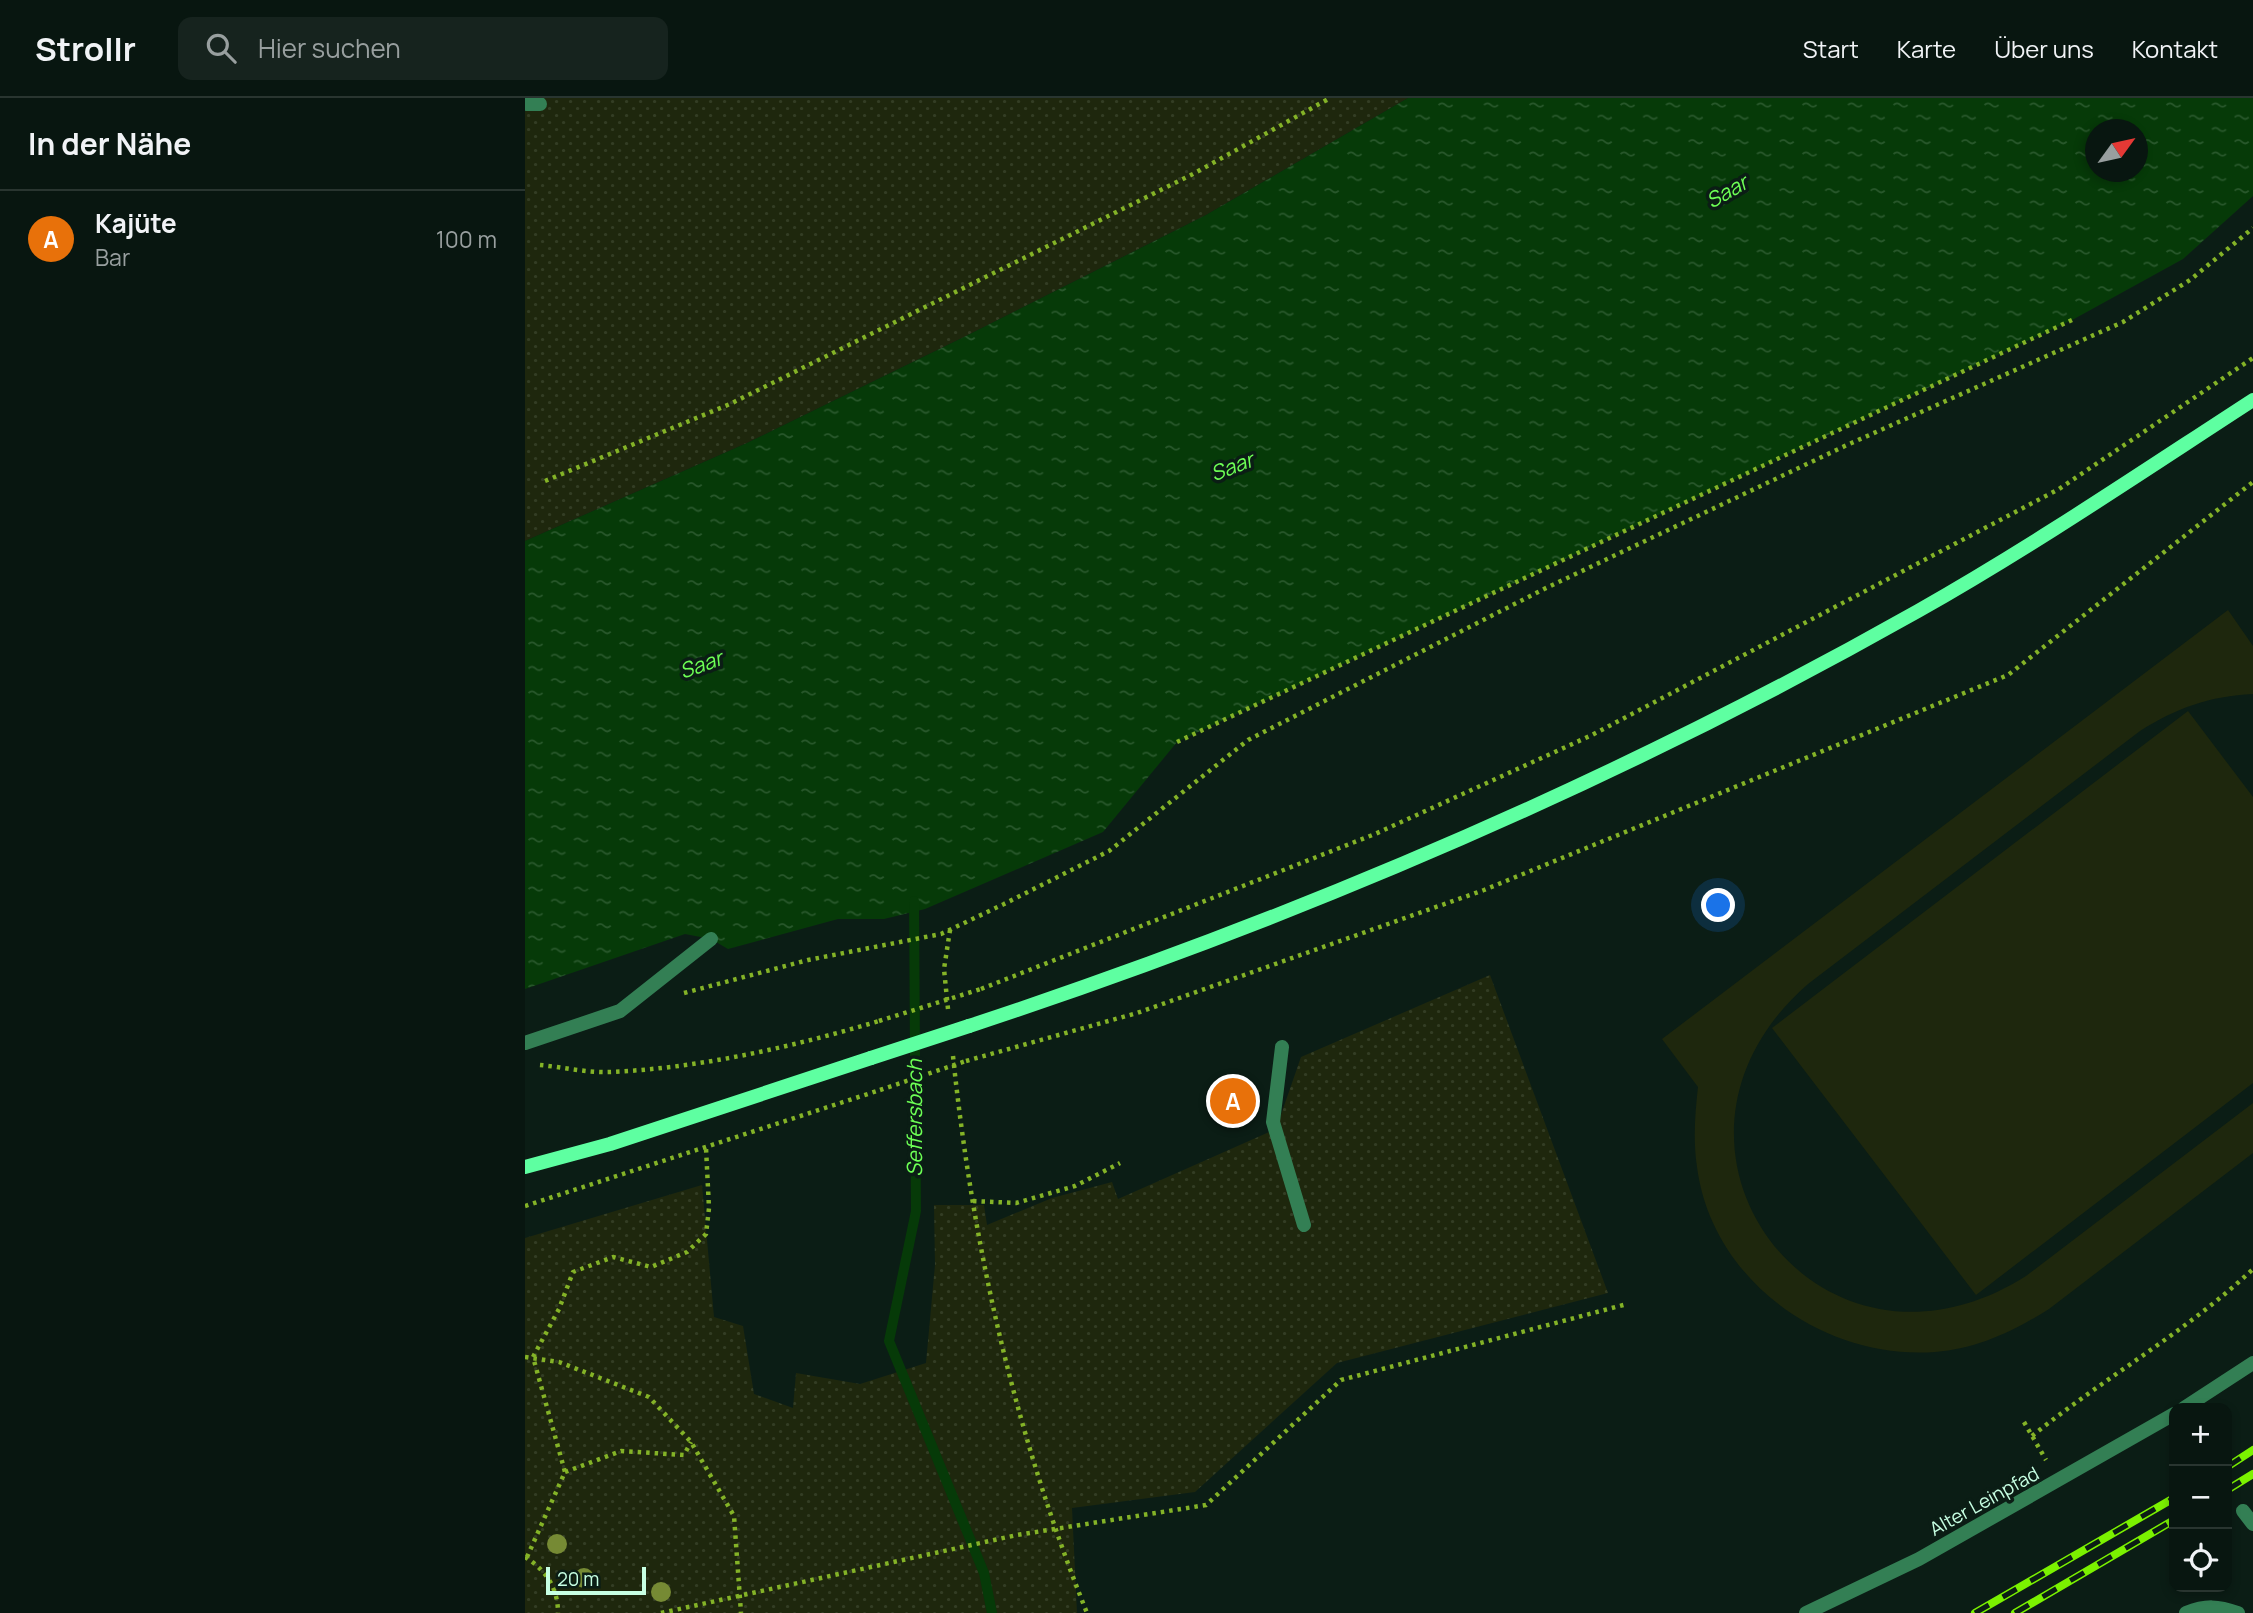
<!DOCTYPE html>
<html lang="de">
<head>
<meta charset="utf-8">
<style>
	:root { --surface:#081610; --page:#16231e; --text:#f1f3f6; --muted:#989f9f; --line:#293530; --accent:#7bf200 }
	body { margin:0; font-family:Manrope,sans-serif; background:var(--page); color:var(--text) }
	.controls { position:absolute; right:21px; bottom:21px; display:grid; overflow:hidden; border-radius:14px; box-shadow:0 4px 10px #0003 }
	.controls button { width:63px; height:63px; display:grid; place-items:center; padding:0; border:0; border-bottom:2px solid var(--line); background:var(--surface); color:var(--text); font:35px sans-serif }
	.compass { position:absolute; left:1560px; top:21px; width:63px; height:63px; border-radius:50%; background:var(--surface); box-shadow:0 4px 10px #0003; rotate:57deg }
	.scale { position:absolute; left:21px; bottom:18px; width:100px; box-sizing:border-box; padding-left:7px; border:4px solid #c7ffe3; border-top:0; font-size:19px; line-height:24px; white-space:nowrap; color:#c7ffe3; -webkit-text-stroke:5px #0b1d15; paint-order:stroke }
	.you { position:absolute; left:1194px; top:808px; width:24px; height:24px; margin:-18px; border:5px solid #fff; border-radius:50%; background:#1a73e8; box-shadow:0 0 0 10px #1a73e833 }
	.badge { display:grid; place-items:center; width:46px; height:46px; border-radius:50%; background:var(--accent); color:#fff; font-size:23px; font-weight:700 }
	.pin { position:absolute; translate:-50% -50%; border:4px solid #fff; box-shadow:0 2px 7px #0006 }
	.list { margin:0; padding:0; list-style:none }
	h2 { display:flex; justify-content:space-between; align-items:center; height:91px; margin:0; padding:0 28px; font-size:30px }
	h2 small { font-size:23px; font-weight:400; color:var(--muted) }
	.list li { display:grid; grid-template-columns:46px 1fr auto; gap:21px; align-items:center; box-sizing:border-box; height:98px; padding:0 28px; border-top:2px solid var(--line) }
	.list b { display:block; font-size:26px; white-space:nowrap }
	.list p { margin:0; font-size:23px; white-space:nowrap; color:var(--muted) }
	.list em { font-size:23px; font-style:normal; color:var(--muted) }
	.icon { flex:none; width:38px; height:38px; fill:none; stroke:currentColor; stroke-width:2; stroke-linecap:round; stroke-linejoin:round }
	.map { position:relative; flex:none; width:1728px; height:1515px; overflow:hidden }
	header { display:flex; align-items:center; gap:42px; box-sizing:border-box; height:98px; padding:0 35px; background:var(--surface); border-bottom:2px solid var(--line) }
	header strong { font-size:33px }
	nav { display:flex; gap:38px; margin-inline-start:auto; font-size:24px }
	.search { width:490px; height:63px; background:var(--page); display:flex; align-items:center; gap:18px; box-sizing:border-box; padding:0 24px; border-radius:14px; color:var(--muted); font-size:26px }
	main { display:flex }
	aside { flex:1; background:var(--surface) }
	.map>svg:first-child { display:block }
	.grass { fill:url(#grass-dots) }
	.garden { fill:#1e270d }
	.water { fill:url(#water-ripples); fill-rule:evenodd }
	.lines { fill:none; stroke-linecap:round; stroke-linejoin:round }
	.stream { stroke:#063a08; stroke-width:10 }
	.path { stroke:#84b327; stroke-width:4.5; stroke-dasharray:3.5 5; stroke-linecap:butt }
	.service { stroke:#337f54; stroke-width:14 }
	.minor { stroke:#337f54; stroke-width:14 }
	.secondary { stroke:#5effa1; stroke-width:14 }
	.rail-casing { stroke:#7bf200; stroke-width:8 }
	.rail { stroke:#0b1d15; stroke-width:5; stroke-dasharray:16; stroke-linecap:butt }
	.path-bridge { stroke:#84b327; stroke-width:4.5; stroke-dasharray:3.5 5; stroke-linecap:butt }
	.secondary-bridge { stroke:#5effa1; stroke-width:14 }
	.tree { fill:#768a34 }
	.labels { text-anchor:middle; stroke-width:7; stroke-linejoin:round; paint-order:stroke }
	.street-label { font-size:19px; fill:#c7ffe3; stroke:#0b1d15 }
	.water-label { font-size:21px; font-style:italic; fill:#6dff55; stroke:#0b1d15 }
</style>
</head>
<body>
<header>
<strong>Strollr</strong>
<div class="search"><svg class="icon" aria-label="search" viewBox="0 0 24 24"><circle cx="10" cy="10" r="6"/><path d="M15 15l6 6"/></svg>Hier suchen</div>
<nav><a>Start</a><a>Karte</a><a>Über uns</a><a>Kontakt</a></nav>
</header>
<main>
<aside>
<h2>In der Nähe<small></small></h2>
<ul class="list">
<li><span class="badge" style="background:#e8710a">A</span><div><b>Kajüte</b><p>Bar</p></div><em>100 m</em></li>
</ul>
</aside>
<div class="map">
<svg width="1728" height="1515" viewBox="0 0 1728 1515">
	<defs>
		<pattern id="grass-dots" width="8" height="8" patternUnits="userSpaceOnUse" patternTransform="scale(1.75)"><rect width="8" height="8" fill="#1e270d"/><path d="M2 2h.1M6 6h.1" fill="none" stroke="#333d24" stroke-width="1.8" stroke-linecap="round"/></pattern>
		<pattern id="water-ripples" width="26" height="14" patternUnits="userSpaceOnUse" patternTransform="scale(1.75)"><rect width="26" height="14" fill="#063a08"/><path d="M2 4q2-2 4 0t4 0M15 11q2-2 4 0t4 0" fill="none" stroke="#29582c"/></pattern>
	</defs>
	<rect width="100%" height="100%" fill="#0b1d15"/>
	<g class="grass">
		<polygon points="0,0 883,0 681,117 441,238 222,345 0,443"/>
		<polygon points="965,877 1083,1195 812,1265 670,1394 547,1410 552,1515 0,1515 0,1140 177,1087 189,1219 218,1228 229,1296 268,1310 271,1275 335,1286 401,1265 410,1167 409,1107 459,1107 462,1127 527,1100 587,1084 593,1101 751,1031 776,959"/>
	</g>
	<g class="garden">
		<path d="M1703,512L1728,548V596C1685,598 1651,610 1615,633L1283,886C1098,1047 1293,1310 1501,1178L1728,1005V1055L1524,1211C1489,1233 1452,1251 1410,1254C1299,1262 1187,1183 1172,1069C1168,1042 1170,1016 1173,989L1137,941Z"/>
		<polygon points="1663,613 1728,699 1728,985 1451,1197 1247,930"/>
	</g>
	<path class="water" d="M883,0H1728V98L1658,161L1549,221L652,644L578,734L400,811L359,821H313L203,851L186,841L160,836L0,891V443L222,345L441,238L681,117ZM1570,32H1612V74H1570Z"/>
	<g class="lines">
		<polyline class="stream" points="389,803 391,1113 364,1243 459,1475 467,1515"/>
		<g class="path">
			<polyline points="20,383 205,306 668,76 805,0"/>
			<polyline points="652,644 1549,221"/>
			<polyline points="456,891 850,736 1067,637 1534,391 1728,260"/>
			<polyline points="159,895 283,862 416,836 479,806 584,753 723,642 1019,491 1322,347 1598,224 1665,182 1728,130"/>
			<polyline points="423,911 419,871 425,832"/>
			<path d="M428,958C448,1150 490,1335 562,1515"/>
			<polyline points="441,963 612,915 959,792 1483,577 1728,384"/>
			<path d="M15,967C37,969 62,975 85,974C176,970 267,949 354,923"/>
			<polyline points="448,1103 491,1105 550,1088 595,1065"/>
			<polyline points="0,1108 355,992"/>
			<polyline points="0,1259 34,1264 124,1299 166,1344 209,1418 216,1515"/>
			<polyline points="1499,1324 1521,1362"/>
			<path d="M1507,1338C1579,1280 1661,1234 1728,1171"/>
			<polyline points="40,1374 96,1353 159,1357 166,1344"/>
			<path d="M0,1459C21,1472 33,1490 33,1515"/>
			<polyline points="2,1459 40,1374 8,1259 34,1211 48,1174 88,1159 126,1169 162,1154 181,1136 184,1110 181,1050"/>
			<polyline points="136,1515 492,1437 681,1407 816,1282 1102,1206"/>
		</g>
		<g class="service">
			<polyline points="2,6 15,6"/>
			<polyline points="0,945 95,913 186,841"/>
			<polyline points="757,949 748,1024 779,1127"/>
			<path d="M1661,1515C1681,1507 1693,1508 1713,1515"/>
		</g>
		<g class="minor">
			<polyline points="1659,1310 1728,1265"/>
			<polyline points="1718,1413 1728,1426"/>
			<polyline points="1281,1515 1394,1461 1649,1316"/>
		</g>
		<g class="secondary">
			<path d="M444,928C772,820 1092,683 1393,513C1508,448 1617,374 1728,302"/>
			<polyline points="0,1069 85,1046 346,960"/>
		</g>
		<defs>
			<g id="rail">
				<polyline points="1702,1369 1728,1352"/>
				<polyline points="1702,1392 1728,1376"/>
				<polyline points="1450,1515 1649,1400"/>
				<polyline points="1490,1515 1649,1422"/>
			</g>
		</defs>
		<use href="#rail" class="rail-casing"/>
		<use href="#rail" class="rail"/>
		<g class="path-bridge">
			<polyline points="354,923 456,891"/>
			<polyline points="355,992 441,963"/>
		</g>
		<polyline class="secondary-bridge" points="346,960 444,928"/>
	</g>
	<g class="tree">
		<circle cx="32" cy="1446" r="10"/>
		<circle cx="59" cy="1480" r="10"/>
		<circle cx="136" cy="1494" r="10"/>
	</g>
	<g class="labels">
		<g class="street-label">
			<text transform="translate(1459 1403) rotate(-29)" y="7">Alter Leinpfad</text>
		</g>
		<g class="water-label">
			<text transform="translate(1202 94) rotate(-30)" y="7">Saar</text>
			<text transform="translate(707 369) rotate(-21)" y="7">Saar</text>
			<text transform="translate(176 567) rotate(-20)" y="7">Saar</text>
			<text transform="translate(390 1020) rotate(-90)" y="7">Seffersbach</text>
		</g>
	</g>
</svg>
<div class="controls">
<button>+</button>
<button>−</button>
<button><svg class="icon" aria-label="locate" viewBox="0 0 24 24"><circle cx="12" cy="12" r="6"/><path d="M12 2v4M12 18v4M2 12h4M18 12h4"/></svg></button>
</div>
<svg class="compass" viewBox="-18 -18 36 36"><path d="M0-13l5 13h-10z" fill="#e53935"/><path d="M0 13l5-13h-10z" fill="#989f9f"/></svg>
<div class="scale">20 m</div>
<div class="you"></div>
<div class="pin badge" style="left:708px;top:1003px;background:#e8710a">A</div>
</div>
</main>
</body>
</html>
